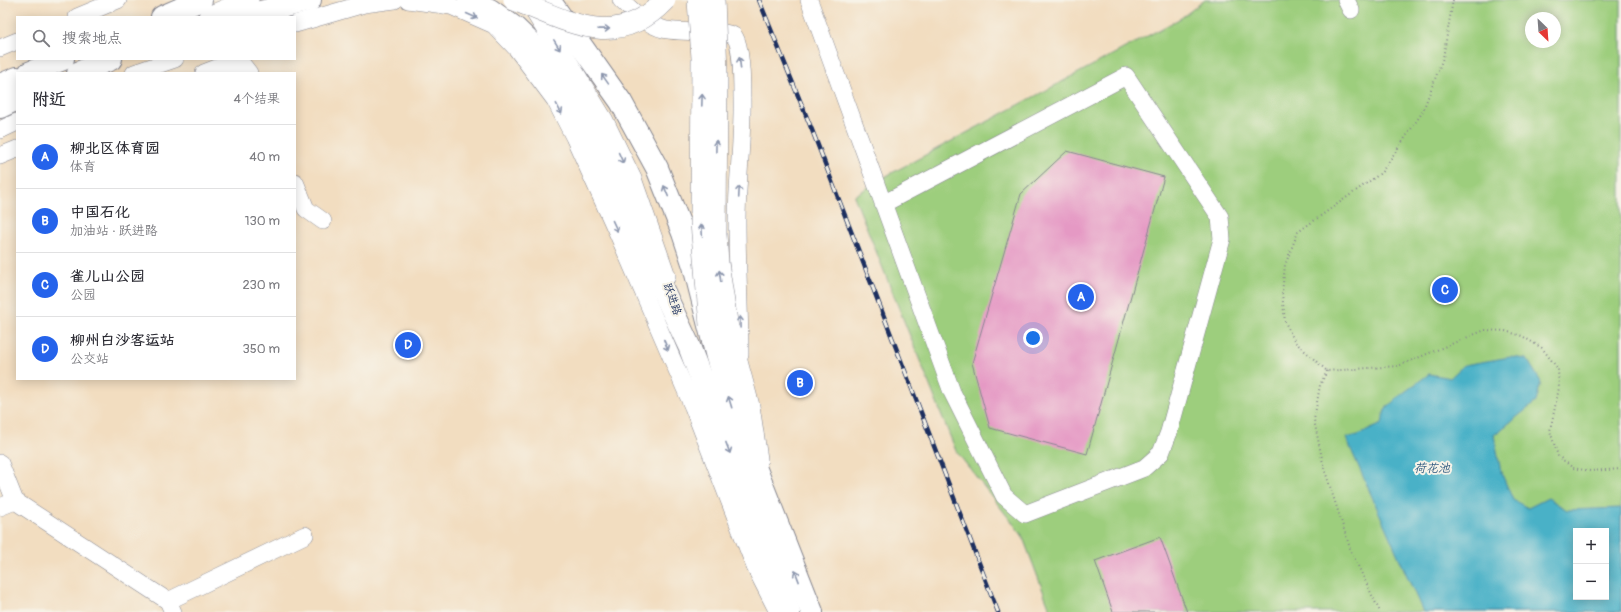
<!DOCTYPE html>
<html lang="zh">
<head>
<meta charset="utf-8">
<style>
	:root { --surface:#fff; --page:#f7f7f7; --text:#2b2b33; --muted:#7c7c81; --line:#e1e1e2; --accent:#2563eb }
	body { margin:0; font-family:Pangolin,"LXGW WenKai TC",sans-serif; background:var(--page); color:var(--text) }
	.controls { position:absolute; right:12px; bottom:12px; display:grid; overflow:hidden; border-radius:0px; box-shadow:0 2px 10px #0003 }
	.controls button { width:36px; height:36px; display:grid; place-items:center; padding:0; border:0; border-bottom:1px solid var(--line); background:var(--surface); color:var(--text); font:20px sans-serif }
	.compass { position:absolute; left:1525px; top:12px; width:36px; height:36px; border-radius:50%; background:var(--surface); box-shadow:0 2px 10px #0003; rotate:155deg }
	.you { position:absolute; left:1033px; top:338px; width:14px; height:14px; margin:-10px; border:3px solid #fff; border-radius:50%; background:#1a73e8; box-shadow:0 0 0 6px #1a73e833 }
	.badge { display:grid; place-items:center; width:26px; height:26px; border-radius:50%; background:var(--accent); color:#fff; font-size:13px; font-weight:700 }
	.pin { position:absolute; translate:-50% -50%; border:2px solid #fff; box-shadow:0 1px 4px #0006 }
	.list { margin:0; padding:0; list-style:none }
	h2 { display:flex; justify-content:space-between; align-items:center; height:52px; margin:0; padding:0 16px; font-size:17px }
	h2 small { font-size:13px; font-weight:400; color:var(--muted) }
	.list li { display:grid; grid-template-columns:26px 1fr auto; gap:12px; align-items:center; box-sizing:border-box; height:64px; padding:0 16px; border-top:1px solid var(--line) }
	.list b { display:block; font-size:15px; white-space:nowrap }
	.list p { margin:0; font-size:13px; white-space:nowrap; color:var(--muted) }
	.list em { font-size:13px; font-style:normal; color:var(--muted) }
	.icon { flex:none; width:22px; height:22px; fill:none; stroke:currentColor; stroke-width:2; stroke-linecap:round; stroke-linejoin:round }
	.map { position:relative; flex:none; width:1621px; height:612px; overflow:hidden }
	.search { position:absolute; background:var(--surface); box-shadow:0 2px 10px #0003; left:16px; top:16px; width:280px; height:44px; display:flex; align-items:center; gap:10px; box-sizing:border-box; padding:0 14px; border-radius:0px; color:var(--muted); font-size:15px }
	.panel { position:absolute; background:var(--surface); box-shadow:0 2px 10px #0003; left:16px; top:72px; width:280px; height:308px; border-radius:0px }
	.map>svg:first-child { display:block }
	.green { fill:#9dce7d; stroke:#5c7e6e; fill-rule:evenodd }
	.water { fill:#49b1c7; stroke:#327092; fill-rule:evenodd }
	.building { fill:#e599c4 }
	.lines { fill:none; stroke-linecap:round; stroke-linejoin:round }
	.minor-casing { stroke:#86868f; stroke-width:18 }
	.major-casing { stroke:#86868f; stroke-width:22 }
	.highway-casing { stroke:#86868f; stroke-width:24 }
	.path { stroke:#86868f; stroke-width:2; stroke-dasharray:1 3; stroke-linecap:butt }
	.minor { stroke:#fff; stroke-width:17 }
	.major { stroke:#fff; stroke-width:21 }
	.highway { stroke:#fff; stroke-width:22 }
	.rail-casing { stroke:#1b2f5e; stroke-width:4.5 }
	.rail { stroke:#f7f3e8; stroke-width:3; stroke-dasharray:9; stroke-linecap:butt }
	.major-bridge-casing { stroke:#86868f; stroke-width:22; stroke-linecap:butt }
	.major-bridge { stroke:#fff; stroke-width:21 }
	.oneway { stroke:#8d97ae }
	.labels { text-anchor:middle; stroke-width:4; stroke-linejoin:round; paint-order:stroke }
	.street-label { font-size:11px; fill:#1b2f5e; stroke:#f7f3e8 }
	.water-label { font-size:12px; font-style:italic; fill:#29567e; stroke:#f7f3e8 }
</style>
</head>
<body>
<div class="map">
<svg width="1621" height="612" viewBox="0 0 1621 612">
	<rect width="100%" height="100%" fill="#f7f3e8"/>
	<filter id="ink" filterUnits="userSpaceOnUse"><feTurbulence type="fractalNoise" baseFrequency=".025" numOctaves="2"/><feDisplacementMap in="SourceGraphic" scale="8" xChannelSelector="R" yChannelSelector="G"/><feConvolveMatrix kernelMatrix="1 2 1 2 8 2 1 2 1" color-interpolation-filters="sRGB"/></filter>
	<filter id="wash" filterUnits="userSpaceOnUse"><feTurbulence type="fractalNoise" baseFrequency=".012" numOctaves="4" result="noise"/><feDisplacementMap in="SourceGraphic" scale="16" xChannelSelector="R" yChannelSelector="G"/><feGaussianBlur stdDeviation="0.9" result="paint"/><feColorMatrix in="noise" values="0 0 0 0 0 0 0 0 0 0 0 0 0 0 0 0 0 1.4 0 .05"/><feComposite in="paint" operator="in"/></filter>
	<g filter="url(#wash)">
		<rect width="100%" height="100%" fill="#f2ddc0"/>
		<path class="green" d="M1205,0H1621V612H1051L1022,535L956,451L854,196L888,175L1181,18ZM1531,18H1555V42H1531ZM1576,531H1606V597H1576Z"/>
		<path class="water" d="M1510,357L1527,359L1541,382L1536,402L1494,435L1501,472L1513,500L1528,508L1548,498L1567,510L1621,508V612H1423L1346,438L1358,435L1382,424L1385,409L1402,394L1429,374L1450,378L1464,365ZM1576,531H1606V597H1576Z"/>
		<g id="blocks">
			<g class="building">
				<polygon points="1067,151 1164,177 1087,454 990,428 972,363 1021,194"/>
				<polygon points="1160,537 1187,612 1113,612 1095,561"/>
			</g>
		</g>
	</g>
	<g filter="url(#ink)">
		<use href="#blocks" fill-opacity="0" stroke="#86868f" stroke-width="1"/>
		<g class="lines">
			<defs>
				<g id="minor">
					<polyline points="408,0 451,6 494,25 516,48 555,100 574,137 618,234 693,407 755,567 778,612"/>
					<path d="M621,0C632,11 647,25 663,29C678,34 725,29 734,36C742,44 742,86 742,98C743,140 737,181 737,222C737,266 740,311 740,355"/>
					<polyline points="809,0 952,392 1004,496 1025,514 1144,468 1161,453 1169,432 1222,239 1220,217 1126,76 883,204"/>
					<polyline points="1346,0 1351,10"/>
					<polyline points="77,17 118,0"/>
					<polyline points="295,24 364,4 395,0"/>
					<polyline points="0,48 17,41"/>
					<polyline points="134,73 175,59"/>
					<polyline points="204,73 222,66 242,64 249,73"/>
					<polyline points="0,130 17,122"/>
					<polyline points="0,156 17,149"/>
					<polyline points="295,182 306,209 323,221"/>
					<polyline points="0,463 15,501 168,601 173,612"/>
					<polyline points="0,507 15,501"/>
					<polyline points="168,601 305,535"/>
				</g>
				<g id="major">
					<polyline points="529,0 603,121 631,179 665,276"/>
					<polyline points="209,17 248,0"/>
					<polyline points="728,328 749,406 757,459"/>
				</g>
				<g id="highway">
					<polyline points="469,0 490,10 515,28 544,56 573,100 595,140 613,183 689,346 789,612"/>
					<polyline points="549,0 621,102 657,168 683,233 694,266 717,357 733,411 812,612"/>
					<polyline points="162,17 201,0"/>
					<polyline points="240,17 310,0"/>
					<polyline points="29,73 63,59"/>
					<polyline points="78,73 111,59"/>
					<polyline points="0,85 17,78"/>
					<polyline points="0,107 17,99"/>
				</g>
			</defs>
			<use href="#minor" class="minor-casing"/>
			<use href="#major" class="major-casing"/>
			<use href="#highway" class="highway-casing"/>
			<g class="path">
				<polyline points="1453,0 1443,58 1422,113 1381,173 1298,232 1285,265 1282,293 1285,322 1295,342 1327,371 1398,366 1485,330 1505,331 1522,336 1542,348 1558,369 1559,388 1550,431 1558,456 1573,468 1590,471 1621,469"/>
				<polyline points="1327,371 1320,385 1314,420 1324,468 1351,551 1380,612"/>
			</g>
			<use href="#minor" class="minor"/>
			<use href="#major" class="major"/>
			<use href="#highway" class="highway"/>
			<defs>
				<polyline id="rail" points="759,0 812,130 998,612"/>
			</defs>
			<use href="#rail" class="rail-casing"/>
			<use href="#rail" class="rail"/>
			<defs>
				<g id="major-bridge">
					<path d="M514,0C568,21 616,52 665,0"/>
					<polyline points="698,0 702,58 701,223 710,325"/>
					<polyline points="714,0 717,72 716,234 718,263 728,328"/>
				</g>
			</defs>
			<use href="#major-bridge" class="major-bridge-casing"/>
			<use href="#major-bridge" class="major-bridge"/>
		</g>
		<defs><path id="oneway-shaft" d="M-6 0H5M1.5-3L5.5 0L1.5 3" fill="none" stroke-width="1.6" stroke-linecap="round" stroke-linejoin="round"/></defs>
		<g class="oneway">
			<use href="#oneway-shaft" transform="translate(472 16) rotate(24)"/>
			<use href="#oneway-shaft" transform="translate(604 29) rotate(-1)"/>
			<use href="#oneway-shaft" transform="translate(557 45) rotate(58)"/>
			<use href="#oneway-shaft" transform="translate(740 63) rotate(-97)"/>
			<use href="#oneway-shaft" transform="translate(605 79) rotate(-125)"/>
			<use href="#oneway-shaft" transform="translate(702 100) rotate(-88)"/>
			<use href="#oneway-shaft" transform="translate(559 109) rotate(63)"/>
			<use href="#oneway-shaft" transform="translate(716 146) rotate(-89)"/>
			<use href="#oneway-shaft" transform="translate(621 158) rotate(66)"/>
			<use href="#oneway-shaft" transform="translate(666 191) rotate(-112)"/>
			<use href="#oneway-shaft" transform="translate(739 192) rotate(-87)"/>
			<use href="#oneway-shaft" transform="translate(615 226) rotate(65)"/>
			<use href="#oneway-shaft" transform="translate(702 230) rotate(-93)"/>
			<use href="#oneway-shaft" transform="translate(720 276) rotate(-98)"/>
			<use href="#oneway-shaft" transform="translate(740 322) rotate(-91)"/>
			<use href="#oneway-shaft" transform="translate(666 345) rotate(67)"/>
			<use href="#oneway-shaft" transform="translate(730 402) rotate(-107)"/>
			<use href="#oneway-shaft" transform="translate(728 448) rotate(69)"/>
			<use href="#oneway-shaft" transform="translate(797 576) rotate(-111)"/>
		</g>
	</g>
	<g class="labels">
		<g class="street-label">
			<text transform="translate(673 299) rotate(71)" y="4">跃进路</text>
		</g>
		<g class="water-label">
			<text x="1432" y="472">荷花池</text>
		</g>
	</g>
</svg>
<div class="controls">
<button>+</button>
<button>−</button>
</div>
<svg class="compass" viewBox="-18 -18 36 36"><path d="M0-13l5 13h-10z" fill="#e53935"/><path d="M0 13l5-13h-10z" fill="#7c7c81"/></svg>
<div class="you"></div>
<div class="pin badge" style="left:1081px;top:297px">A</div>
<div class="pin badge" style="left:800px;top:383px">B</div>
<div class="pin badge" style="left:1445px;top:290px">C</div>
<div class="pin badge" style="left:408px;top:345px">D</div>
<div class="search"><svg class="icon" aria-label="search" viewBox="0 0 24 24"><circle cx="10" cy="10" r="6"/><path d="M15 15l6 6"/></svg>搜索地点</div>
<section class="panel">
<h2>附近<small>4个结果</small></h2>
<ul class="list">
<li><span class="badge">A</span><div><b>柳北区体育园</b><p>体育</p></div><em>40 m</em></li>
<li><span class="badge">B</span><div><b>中国石化</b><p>加油站 · 跃进路</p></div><em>130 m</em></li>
<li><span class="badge">C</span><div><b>雀儿山公园</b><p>公园</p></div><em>230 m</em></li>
<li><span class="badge">D</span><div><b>柳州白沙客运站</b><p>公交站</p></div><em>350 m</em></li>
</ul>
</section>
</div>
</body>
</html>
